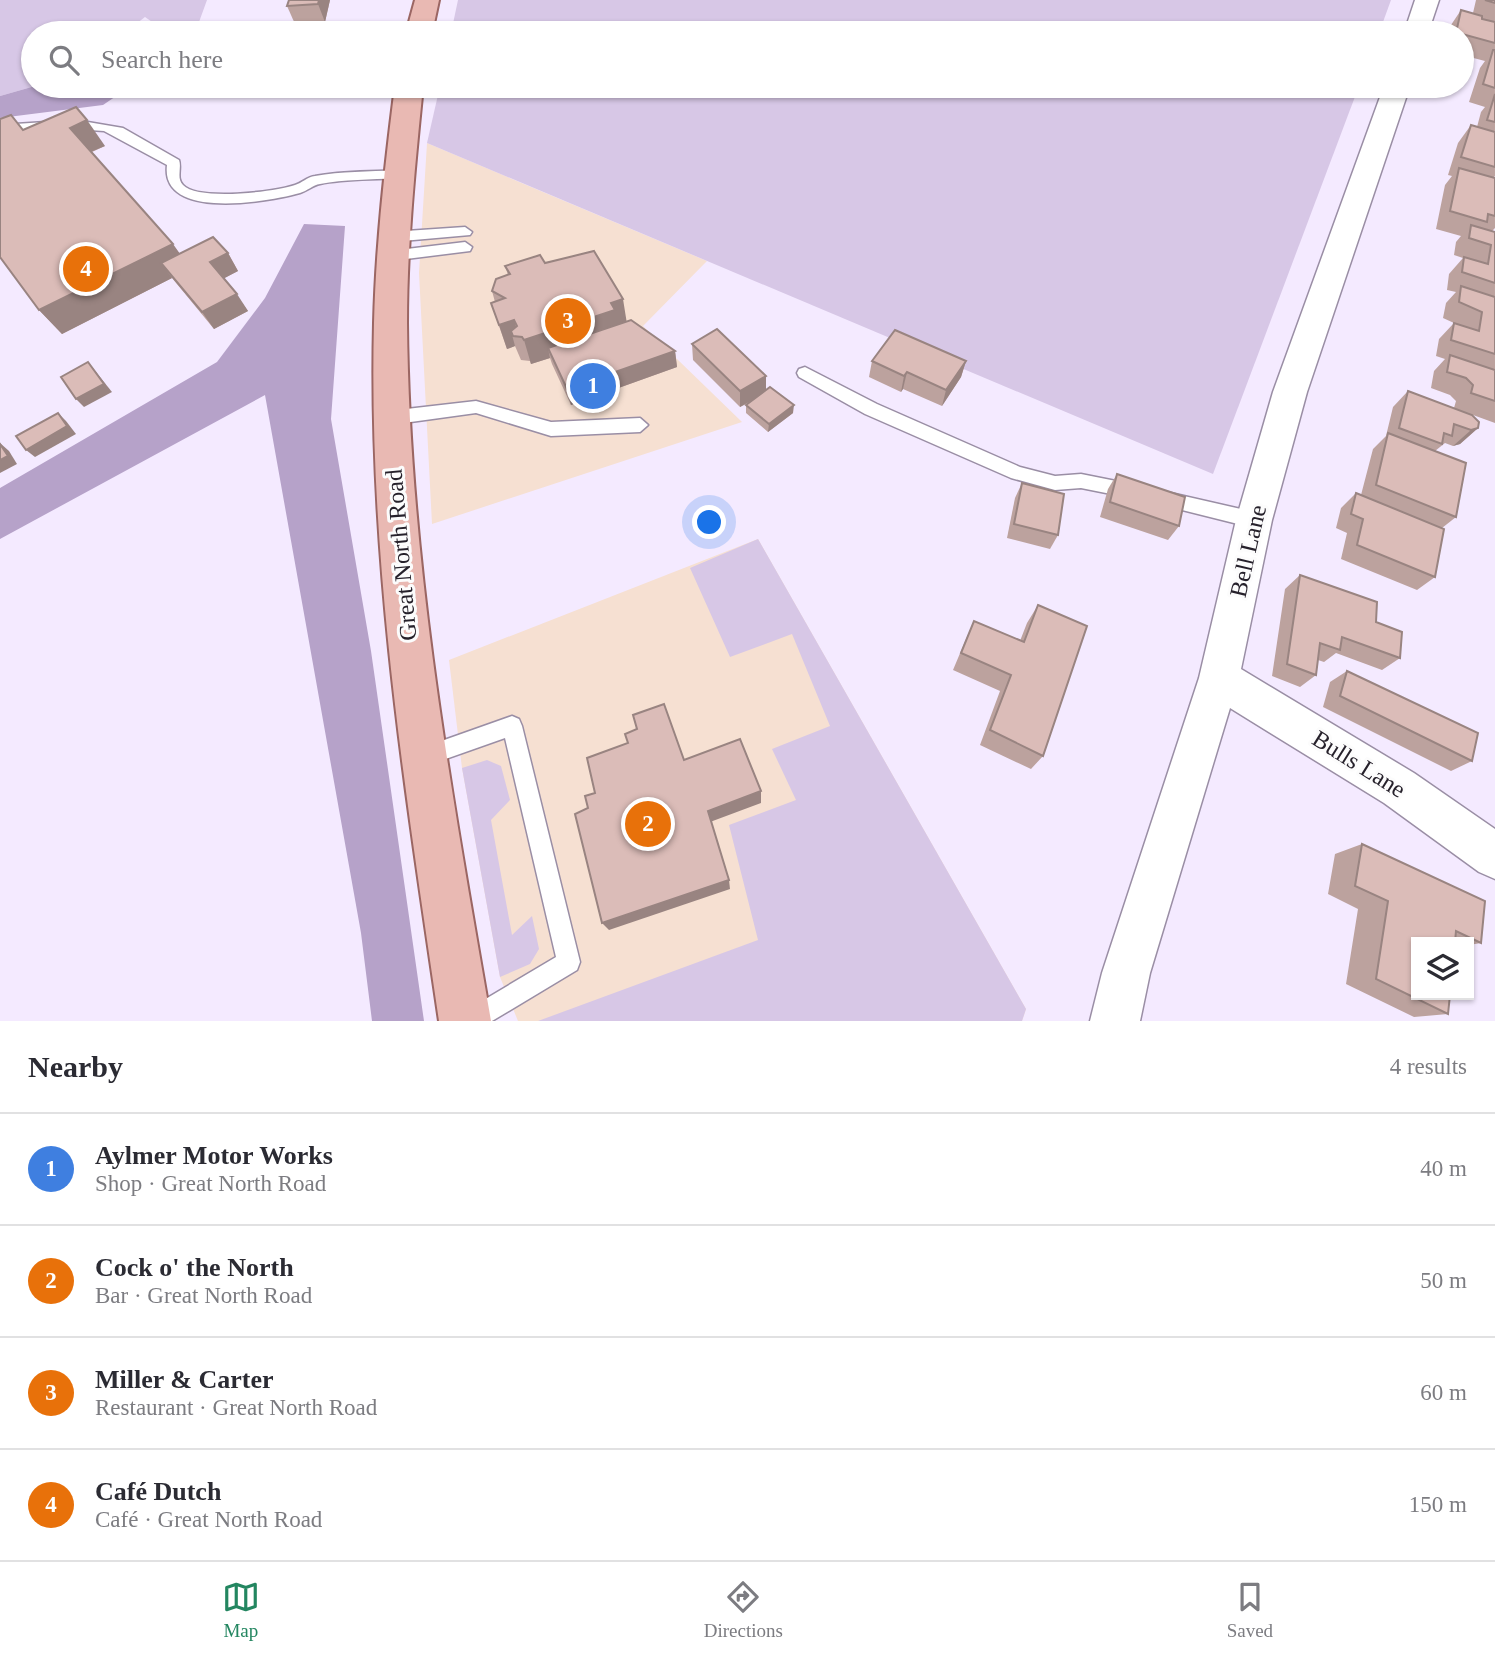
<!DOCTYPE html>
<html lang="en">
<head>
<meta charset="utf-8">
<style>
	:root { --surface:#fff; --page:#f2f2f3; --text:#2b2b33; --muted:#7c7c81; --line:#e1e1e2; --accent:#238660 }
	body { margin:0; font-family:Georgia,serif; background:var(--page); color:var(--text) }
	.controls { position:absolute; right:21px; bottom:21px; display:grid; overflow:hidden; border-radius:0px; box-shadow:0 2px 5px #0004 }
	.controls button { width:63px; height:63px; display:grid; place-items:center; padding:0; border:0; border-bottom:2px solid var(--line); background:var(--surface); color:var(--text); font:35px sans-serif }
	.you { position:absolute; left:710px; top:523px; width:24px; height:24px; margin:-18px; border:5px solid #fff; border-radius:50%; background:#1a73e8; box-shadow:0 0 0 10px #1a73e833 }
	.badge { display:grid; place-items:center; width:46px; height:46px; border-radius:50%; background:var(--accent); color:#fff; font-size:23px; font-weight:700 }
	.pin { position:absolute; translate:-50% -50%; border:4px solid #fff; box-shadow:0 2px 7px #0006 }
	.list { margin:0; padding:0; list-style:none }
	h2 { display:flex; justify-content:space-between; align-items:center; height:91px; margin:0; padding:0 28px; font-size:30px }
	h2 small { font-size:23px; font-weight:400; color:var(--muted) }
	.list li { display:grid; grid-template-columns:46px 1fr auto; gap:21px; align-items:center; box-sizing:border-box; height:112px; padding:0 28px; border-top:2px solid var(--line) }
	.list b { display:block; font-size:26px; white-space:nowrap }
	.list p { margin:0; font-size:23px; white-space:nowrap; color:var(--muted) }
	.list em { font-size:23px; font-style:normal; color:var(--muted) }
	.icon { flex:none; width:38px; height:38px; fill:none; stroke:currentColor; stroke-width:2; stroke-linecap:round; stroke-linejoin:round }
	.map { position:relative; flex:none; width:1495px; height:1021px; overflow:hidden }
	.search { position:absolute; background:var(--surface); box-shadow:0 2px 5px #0004; left:21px; right:21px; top:21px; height:77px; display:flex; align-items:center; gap:18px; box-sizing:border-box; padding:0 24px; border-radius:38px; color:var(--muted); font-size:26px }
	.sheet { height:539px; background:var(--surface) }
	nav { display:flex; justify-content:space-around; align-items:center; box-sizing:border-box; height:98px; border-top:2px solid var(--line); background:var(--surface); font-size:19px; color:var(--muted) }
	nav a { display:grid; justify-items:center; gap:4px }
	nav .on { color:var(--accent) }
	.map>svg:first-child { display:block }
	.commercial { fill:#f6e0d2 }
	.green { fill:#d7c7e6 }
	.forest { fill:#b6a2c9 }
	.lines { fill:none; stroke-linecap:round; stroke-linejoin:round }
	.service-casing { stroke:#9a8ea5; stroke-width:3 }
	.minor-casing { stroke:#9a8ea5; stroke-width:3 }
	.primary-casing { stroke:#9b6663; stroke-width:4 }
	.service { fill:#fff; fill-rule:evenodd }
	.minor { fill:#fff; fill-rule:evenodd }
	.primary { fill:#e9b9b3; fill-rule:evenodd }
	.wall { fill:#bca29e }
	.shaded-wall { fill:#998481 }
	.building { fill:#dbbcb8; stroke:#998481; stroke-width:2 }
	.labels { text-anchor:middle; stroke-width:6; stroke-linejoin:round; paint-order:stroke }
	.street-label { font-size:24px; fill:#26212b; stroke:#fcfcfc }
</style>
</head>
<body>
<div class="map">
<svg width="1495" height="1021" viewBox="0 0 1495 1021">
	<rect width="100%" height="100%" fill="#f4eaff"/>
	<g class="commercial">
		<polygon points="427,143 707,261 643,326 742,422 432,524 419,273"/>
		<polygon points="758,539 1026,1009 1022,1021 518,1021 500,977 462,768 449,660"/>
	</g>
	<g class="green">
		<polygon points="0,0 207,0 195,33 168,33 145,17 124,33 33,33 35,86 0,96"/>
		<polygon points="458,0 1391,0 1379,33 451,33"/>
		<polygon points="440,86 1359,86 1213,474 427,143"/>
		<polygon points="758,539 1026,1009 1022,1021 538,1021 758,940 729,825 796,800 772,749 830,726 792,634 730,657 690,568"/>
		<polygon points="487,760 501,766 510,800 491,820 512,935 532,916 539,949 530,964 500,977 462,768"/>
	</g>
	<g class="forest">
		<polygon points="35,86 131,86 103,105 0,118 0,96"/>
		<polygon points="304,224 345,226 331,419 371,651 424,1021 372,1021 361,933 265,395 0,539 0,488 217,362 265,298"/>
	</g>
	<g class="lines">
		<defs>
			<g id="service">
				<path d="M76,120L123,128L179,160C182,168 176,178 183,185C198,201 275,192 295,185C302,183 307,177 315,176C341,171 369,172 396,170L403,174L396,178C371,180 344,179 320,184C313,185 307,191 300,193C268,202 160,221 167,165L104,131L60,128L0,133V125Z"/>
				<polygon points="465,227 472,232 470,235 391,242 384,237 391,232"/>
				<polygon points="465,242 472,247 470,251 390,261 383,256 390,251"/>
				<polygon points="805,367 877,404 1020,467 1055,476 1081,474 1131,484 1137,486 1140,491 1137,496 1131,498 1081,488 1055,490 1011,478 865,414 799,377 797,373 799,369"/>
				<polygon points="476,401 551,422 640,418 648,425 640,432 551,436 476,413 389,425 381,418 389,411"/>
				<polygon points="1162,491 1254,512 1260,515 1263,520 1260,525 1254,528 1162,505 1156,503 1153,498 1156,493"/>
				<polygon points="512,716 519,719 522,726 580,962 577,970 492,1021 458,1021 462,1013 556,957 505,738 423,767 416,764 413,757 416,750"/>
			</g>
			<g id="minor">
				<polygon points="1415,0 1439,0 1428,33 1404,33"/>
				<polygon points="1384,86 1410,86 1307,392 1272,520 1241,669 1414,773 1495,829 1495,879 1479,872 1384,803 1230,708 1150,973 1140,1021 1090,1021 1102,973 1199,678 1236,520 1273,392"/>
			</g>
			<g id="primary">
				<polygon points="415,0 439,0 432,33 406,33"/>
				<path d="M395,86H423C415,165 407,244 407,323C409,558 451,790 491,1021H439C405,790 368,557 374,323C376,243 385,165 395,86Z"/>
			</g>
		</defs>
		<use href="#service" class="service-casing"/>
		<use href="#minor" class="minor-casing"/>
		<use href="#primary" class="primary-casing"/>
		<use href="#service" class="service"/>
		<use href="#minor" class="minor"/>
		<use href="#primary" class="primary"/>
	</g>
	<g class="wall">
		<polygon points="330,0 325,22 295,24 287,6"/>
		<polygon points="1476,0 1495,0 1495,176 1493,178 1495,184 1495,228 1492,231 1495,232 1495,423 1473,415 1478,428 1460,444 1453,446 1445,443 1435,451 1456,517 1442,528 1435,577 1417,590 1341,559 1347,533 1336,528 1341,508 1356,493 1361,495 1373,449 1386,436 1393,407 1408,391 1454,408 1456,401 1450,395 1431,388 1434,371 1445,359 1436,356 1439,339 1454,323 1443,318 1446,303 1456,292 1447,290 1449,274 1463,258 1454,255 1456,242 1461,236 1436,229 1445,185 1452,176 1448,175 1458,143 1471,125 1477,127 1481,112 1485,107 1469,102 1480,68 1485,61 1462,55 1462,33 1448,33 1449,28 1461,10 1473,13"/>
		<polygon points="23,130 105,146 92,152 180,254 228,253 238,271 224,278 248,311 214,329 172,278 62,334 39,310"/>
		<polygon points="545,263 626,322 675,351 677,367 571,405 552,364 550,358 531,364 530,361 521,360 515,346 507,349 491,303 495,302 492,291 508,275 505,266"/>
		<polygon points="692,344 766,376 766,390 793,413 768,432 746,413 746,405 750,402 740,407 693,360"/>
		<polygon points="872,361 966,361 961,377 942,406 903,389 901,392 869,377"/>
		<polygon points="1117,474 1179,526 1168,540 1100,517 1108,489"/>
		<polygon points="1022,483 1058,535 1050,549 1007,538 1015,498"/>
		<polygon points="1300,575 1376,622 1400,658 1382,670 1336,653 1324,662 1318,660 1316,675 1300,687 1272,676 1285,589"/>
		<polygon points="1038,605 1043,756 1031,769 980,745 1000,691 953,670 966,639 974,621 1020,641 1027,623"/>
		<polygon points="1347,671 1472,761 1451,771 1323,707 1330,682"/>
		<polygon points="1362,844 1481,943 1469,945 1469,942 1416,942 1448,1014 1414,1017 1346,984 1358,909 1328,894 1335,854"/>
	</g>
	<g class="shaded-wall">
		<polygon points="319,0 330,0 325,22 318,4"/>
		<polygon points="87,120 105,146 88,153 70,128"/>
		<polygon points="173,244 190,268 161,263 172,278 62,334 39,310"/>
		<polygon points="228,253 238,271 221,280 210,262"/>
		<polygon points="237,294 248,311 214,329 202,312"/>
		<polygon points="623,299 627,324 548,348 550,358 531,364 524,340 611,303"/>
		<polygon points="514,320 519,337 511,331 515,346 507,349 499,325"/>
		<polygon points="675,351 677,367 571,405 567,389"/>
		<polygon points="966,361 961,377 942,406 946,390"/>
		<polygon points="88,362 112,392 84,407 76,399"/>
		<polygon points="907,372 903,389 901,392 904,376"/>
		<polygon points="766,376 766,392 740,407 740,391"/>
		<polygon points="794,405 793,413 768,432 769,424"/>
		<polygon points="58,413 66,421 76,434 35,457 26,450"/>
		<polygon points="1478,428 1460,444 1453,446 1471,430"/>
		<polygon points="0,443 9,451 17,464 0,473"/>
		<polygon points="761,791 761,803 710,822 708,811"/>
		<polygon points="729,880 730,889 609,930 602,923"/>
	</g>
	<g class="building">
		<polygon points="289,0 319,0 318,4 287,6"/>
		<polygon points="1485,0 1495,0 1495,3"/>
		<polygon points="1461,10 1482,16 1482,19 1495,22 1495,43 1462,34 1462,33 1456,33"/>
		<polygon points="1493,50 1495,50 1495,88 1483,84"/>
		<polygon points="1495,94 1495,122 1487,120"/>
		<polygon points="76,107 87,120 70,128 173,244 39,310 0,257 0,119 11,115 23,130"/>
		<polygon points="1471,125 1495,132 1495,167 1461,157"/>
		<polygon points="1459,168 1495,178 1495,216 1488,214 1487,222 1450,211"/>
		<polygon points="1471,225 1495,232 1495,283 1462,272 1464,257 1488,264 1491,245 1469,238"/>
		<polygon points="213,237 228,253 210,262 237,294 202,312 161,263"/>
		<polygon points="594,251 623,299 611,303 615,310 524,340 522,337 513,336 511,331 517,326 514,320 499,325 491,303 505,298 492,291 496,279 510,274 505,266 540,255 545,263"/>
		<polygon points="1461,286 1495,297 1495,354 1451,340 1454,323 1479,331 1482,312 1459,302"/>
		<polygon points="631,320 675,351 567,389 548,348"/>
		<polygon points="717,329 766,376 740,391 692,344"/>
		<polygon points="895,330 966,361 946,390 907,372 904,376 872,361"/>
		<polygon points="1450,355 1495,370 1495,401 1471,393 1473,385 1466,378 1447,372"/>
		<polygon points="88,362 104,384 76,399 61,377"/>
		<polygon points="770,387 794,405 769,424 746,405"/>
		<polygon points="1408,391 1472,415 1479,422 1478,428 1471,430 1454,424 1452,436 1444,433 1442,444 1399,428"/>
		<polygon points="58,413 67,426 26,450 16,436"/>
		<polygon points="1388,433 1466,463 1456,517 1376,485"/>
		<polygon points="0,444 8,456 0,460"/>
		<polygon points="1117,474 1185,497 1179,526 1110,502"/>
		<polygon points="1022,483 1064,494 1058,535 1014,524"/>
		<polygon points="1356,493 1444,529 1435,577 1357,545 1363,519 1351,514"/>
		<polygon points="1300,575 1377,602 1376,622 1402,632 1400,658 1342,637 1340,650 1320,643 1316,675 1287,664"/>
		<polygon points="1038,605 1087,626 1043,756 990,730 1011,675 961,653 974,621 1024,642"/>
		<polygon points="1347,671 1478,733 1472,761 1340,696"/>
		<polygon points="664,704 684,760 740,739 761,791 708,811 729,880 602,923 575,814 588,808 585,796 595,793 587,758 628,743 625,734 637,729 633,715"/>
		<polygon points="1362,844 1485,901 1481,943 1456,931 1455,942 1416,942 1416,995 1450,995 1448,1014 1376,979 1388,901 1355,886"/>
	</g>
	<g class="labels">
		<g class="street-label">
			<text transform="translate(1248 551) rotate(-77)" y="8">Bell Lane</text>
			<text transform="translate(401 555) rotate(-95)" y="8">Great North Road</text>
			<text transform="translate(1359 764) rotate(32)" y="8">Bulls Lane</text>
		</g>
	</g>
</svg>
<div class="controls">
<button><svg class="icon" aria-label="layers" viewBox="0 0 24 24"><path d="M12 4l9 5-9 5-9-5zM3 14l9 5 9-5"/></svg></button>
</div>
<div class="you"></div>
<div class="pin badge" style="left:593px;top:386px;background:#3f7fe0">1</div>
<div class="pin badge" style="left:648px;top:824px;background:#e8710a">2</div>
<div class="pin badge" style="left:568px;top:321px;background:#e8710a">3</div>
<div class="pin badge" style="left:86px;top:269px;background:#e8710a">4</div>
<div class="search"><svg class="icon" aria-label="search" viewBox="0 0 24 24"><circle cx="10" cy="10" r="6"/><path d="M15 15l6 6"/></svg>Search here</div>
</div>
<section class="sheet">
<h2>Nearby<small>4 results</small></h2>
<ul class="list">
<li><span class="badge" style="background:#3f7fe0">1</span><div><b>Aylmer Motor Works</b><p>Shop · Great North Road</p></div><em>40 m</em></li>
<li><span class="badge" style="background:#e8710a">2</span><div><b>Cock o' the North</b><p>Bar · Great North Road</p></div><em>50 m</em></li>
<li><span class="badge" style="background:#e8710a">3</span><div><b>Miller &amp; Carter</b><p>Restaurant · Great North Road</p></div><em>60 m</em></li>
<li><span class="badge" style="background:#e8710a">4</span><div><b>Café Dutch</b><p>Café · Great North Road</p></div><em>150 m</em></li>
</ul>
</section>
<nav>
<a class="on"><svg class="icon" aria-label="map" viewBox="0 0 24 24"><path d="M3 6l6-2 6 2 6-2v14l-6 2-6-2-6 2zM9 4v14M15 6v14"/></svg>Map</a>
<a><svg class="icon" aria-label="directions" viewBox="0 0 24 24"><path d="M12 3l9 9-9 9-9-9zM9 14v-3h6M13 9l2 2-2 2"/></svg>Directions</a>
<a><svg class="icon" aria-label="saved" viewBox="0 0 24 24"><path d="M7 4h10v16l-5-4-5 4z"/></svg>Saved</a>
</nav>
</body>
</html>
